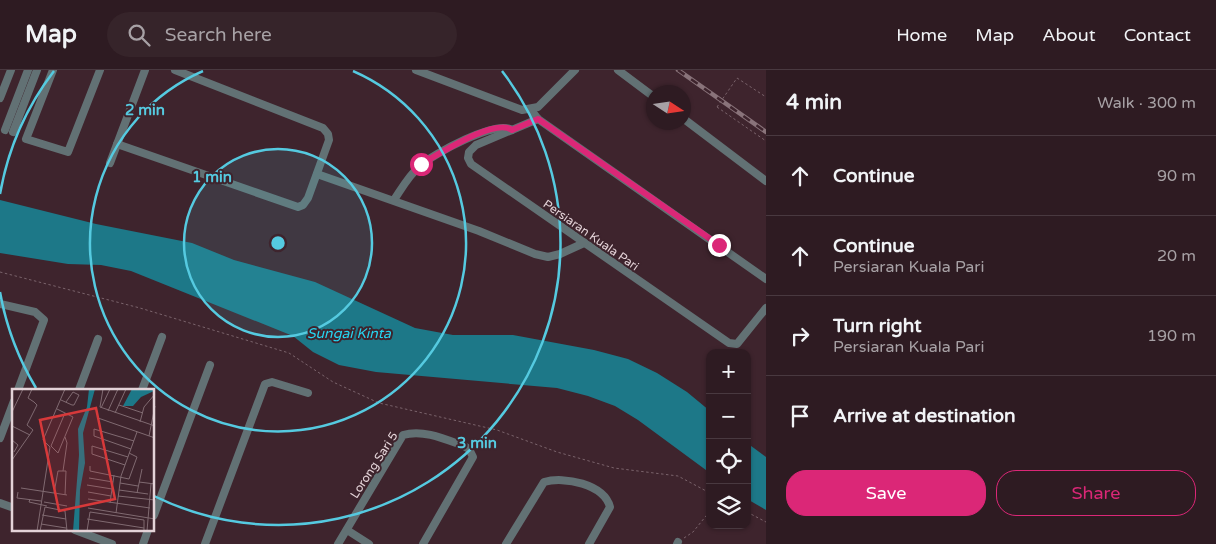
<!DOCTYPE html>
<html lang="en">
<head>
<meta charset="utf-8">
<style>
	:root { --surface:#2e1b22; --page:#36242a; --text:#f1f3f6; --muted:#a7a1a5; --line:#493940; --accent:#db2777 }
	body { margin:0; font-family:"Varela Round",sans-serif; background:var(--page); color:var(--text) }
	.controls { position:absolute; right:15px; bottom:15px; display:grid; overflow:hidden; border-radius:10px; box-shadow:0 1px 4px #0004 }
	.controls button { width:45px; height:45px; display:grid; place-items:center; padding:0; border:0; border-bottom:1px solid var(--line); background:var(--surface); color:var(--text); font:25px sans-serif }
	.compass { position:absolute; left:646px; top:15px; width:45px; height:45px; border-radius:50%; background:var(--surface); box-shadow:0 1px 4px #0004; rotate:102deg }
	.stop { position:absolute; width:15px; height:15px; margin:-11px; border:4px solid #db2777; border-radius:50%; background:#fff }
	.stop.end { background:#db2777; border-color:#fff; box-shadow:0 1px 5px #0008 }
	.list { margin:0; padding:0; list-style:none }
	h2 { display:flex; justify-content:space-between; align-items:center; height:65px; margin:0; padding:0 20px; font-size:21px }
	h2 small { font-size:16px; font-weight:400; color:var(--muted) }
	.list li { display:grid; grid-template-columns:32px 1fr auto; gap:15px; align-items:center; box-sizing:border-box; height:80px; padding:0 20px; border-top:1px solid var(--line) }
	.list b { display:block; font-size:19px; white-space:nowrap }
	.list p { margin:0; font-size:16px; white-space:nowrap; color:var(--muted) }
	.list em { font-size:16px; font-style:normal; color:var(--muted) }
	.actions { display:flex; gap:10px; padding:15px 20px }
	.actions a { flex:1; padding:11px 0; border:1px solid var(--accent); border-radius:20px; text-align:center; font-size:18px; color:var(--accent) }
	.actions .main { background:var(--accent); color:#fff }
	.icon { flex:none; width:28px; height:28px; fill:none; stroke:currentColor; stroke-width:2; stroke-linecap:round; stroke-linejoin:round }
	.map { position:relative; flex:none; width:766px; height:474px; overflow:hidden }
	header { display:flex; align-items:center; gap:30px; box-sizing:border-box; height:70px; padding:0 25px; background:var(--surface); border-bottom:1px solid var(--line) }
	header strong { font-size:24px }
	nav { display:flex; gap:28px; margin-inline-start:auto; font-size:18px }
	.search { width:350px; height:45px; background:var(--page); display:flex; align-items:center; gap:12px; box-sizing:border-box; padding:0 18px; border-radius:28px; color:var(--muted); font-size:19px }
	main { display:flex }
	aside { flex:1; background:var(--surface) }
	.map>svg:first-child { display:block }
	.water { fill:#1d7888 }
	.lines { fill:none; stroke-linecap:round; stroke-linejoin:round }
	.path { stroke:#7a636b; stroke-width:1; stroke-dasharray:2.5 2.5; stroke-linecap:butt }
	.minor { stroke:#627174; stroke-width:8 }
	.rail-casing { stroke:#89737a; stroke-width:4.5 }
	.rail { stroke:#3e242d; stroke-width:2.5; stroke-dasharray:8; stroke-linecap:butt }
	.path-bridge { stroke:#7a636b; stroke-width:1; stroke-dasharray:2.5 2.5; stroke-linecap:butt }
	.route { stroke:#db2777; stroke-width:6 }
	.ring { fill:none; stroke:#55cae0; stroke-width:2.5 }
	.labels { text-anchor:middle; stroke-width:4; stroke-linejoin:round; paint-order:stroke }
	.street-label { font-size:12px; fill:#e4d3d8; stroke:#3e242d }
	.water-label { font-size:14px; font-style:italic; fill:#25d6f2; stroke:#3e242d }
	.inset-road { fill:none; stroke:#806a71; stroke-width:1 }
	.view { fill:#d7393a; fill-opacity:0.15; stroke:#d7393a; stroke-width:2.5 }
	.inset-edge { fill:none; stroke:#e4d3d8; stroke-width:2.5 }
	.centre { fill:#55cae0; stroke:#3e242d; stroke-width:2.5 }
	.ring-label { font-size:15px; text-anchor:middle; font-weight:bold; fill:#55cae0; stroke:#3e242d; stroke-width:4; stroke-linejoin:round; paint-order:stroke }
</style>
</head>
<body>
<header>
<strong>Map</strong>
<div class="search"><svg class="icon" aria-label="search" viewBox="0 0 24 24"><circle cx="10" cy="10" r="6"/><path d="M15 15l6 6"/></svg>Search here</div>
<nav><a>Home</a><a>Map</a><a>About</a><a>Contact</a></nav>
</header>
<main>
<div class="map">
<svg width="766" height="474" viewBox="0 0 766 474">
	<rect width="100%" height="100%" fill="#3e242d"/>
	<g class="water">
		<polygon points="0,130 96,154 192,173 234,190 315,212 415,258 453,265 513,265 594,280 628,289 657,303 687,322 710,341 710,403 638,350 615,336 588,326 557,318 376,302 339,295 313,282 293,266 131,201 101,195 68,194 0,183"/>
		<polygon points="747,373 766,387 766,440 747,429"/>
	</g>
	<g class="lines">
		<g class="path">
			<polyline points="737,8 766,27"/>
			<polyline points="717,37 766,71"/>
			<polyline points="0,202 140,238 289,283 333,312 379,333 497,360 557,382 614,398 678,406 710,423"/>
			<polyline points="747,442 766,452"/>
			<polyline points="684,468 693,462 710,441"/>
		</g>
		<g class="minor">
			<polyline points="53,0 26,69 68,82 100,0"/>
			<polyline points="416,0 522,40 538,37 575,0"/>
			<polyline points="618,0 654,27"/>
			<polyline points="0,28 11,0"/>
			<polyline points="531,40 538,49 766,209"/>
			<polyline points="538,49 476,75 469,82 468,88 471,94 729,273 737,274 766,238"/>
			<polyline points="684,49 766,111"/>
			<polyline points="5,60 28,0"/>
			<polyline points="13,62 37,0"/>
			<polyline points="117,74 298,137 303,135 308,128 329,70 328,64 323,58 175,0"/>
			<polyline points="110,93 145,0"/>
			<polyline points="317,104 479,161 535,184 548,187 560,184 584,173"/>
			<path d="M394,130C402,118 409,105 420,96C433,84 497,49 512,60"/>
			<polyline points="0,234 35,242 44,250 18,320"/>
			<polyline points="79,320 98,269"/>
			<polyline points="142,320 162,267"/>
			<polyline points="0,368 14,331"/>
			<polyline points="0,433 14,438"/>
			<polyline points="154,445 210,295"/>
			<polyline points="75,460 112,474"/>
			<polyline points="347,460 369,474"/>
			<polyline points="143,474 148,460"/>
			<polyline points="205,474 265,314 272,312 308,323"/>
			<path d="M338,474L403,365C423,359 445,369 464,376L469,379L473,387L423,474"/>
			<path d="M506,474L544,412C564,406 604,414 610,437L589,474"/>
			<polyline points="677,474 678,472"/>
		</g>
		<defs>
			<polyline id="rail" points="678,0 766,62"/>
		</defs>
		<use href="#rail" class="rail-casing"/>
		<use href="#rail" class="rail"/>
		<polyline class="path-bridge" points="717,37 737,8"/>
	</g>
	<g class="lines">
		<path class="route" d="M421,94C438,85 495,47 512,60L538,49L719,175"/>
	</g>
	<circle cx="278" cy="173" r="94" fill="#55cae0" fill-opacity=".12"/>
	<g class="ring">
		<circle cx="278" cy="173" r="94"/>
		<path d="M353 1A188 188 0 1 1 203 1"/>
		<path d="M36 318A282 282 0 0 1 0 222M0 124A282 282 0 0 1 54 1M502 1A282 282 0 0 1 154 426"/>
	</g>
	<g class="labels">
		<g class="street-label">
			<text transform="translate(591 165) rotate(35)" y="4">Persiaran Kuala Pari</text>
			<text transform="translate(374 395) rotate(-57)" y="4">Lorong Sari 5</text>
		</g>
		<g class="water-label">
			<text x="349" y="268">Sungai Kinta</text>
		</g>
	</g>
	<g transform="translate(12 319)">
		<rect width="142" height="142" fill="#3e242d"/>
		<path d="M77,0H83L71,44L73,74L68,101L67,142H61L67,66L66,40L75,18ZM120,0H142V2L129,8L121,17H111Z" fill="#1d7888"/>
		<path class="inset-road" d="M20,0L16,9L22,13M91,0L88,18L143,37M49,11L60,16H62L67,6L61,3L54,13M107,16L131,24M89,19L98,0M96,22L106,0M0,23L11,0M103,24L114,0M86,29L143,49M128,33L132,18L143,5M0,37L18,46M137,47L143,17M0,51L6,56L2,63M39,57L46,64L61,28L45,20M39,57L53,24M38,58L31,51L53,0M119,60L82,47V40L122,52M0,71L21,41L15,36L25,16L22,13M113,76L80,65V57L116,68M78,77V82L117,90L125,68L117,64M51,82L55,54L53,48M77,89L101,93M127,93L143,95M108,94L126,97M75,96L100,100M9,99L55,106M107,101L136,105M6,103L5,109L29,112M76,103L99,107M42,104L46,82H54L53,106M125,104L130,80M106,107L143,111M18,110L17,113L35,117M76,110L138,119M32,113L55,117M98,114L102,86M76,119L143,130M104,124L109,87L125,43M30,126L54,130M75,130L132,139M29,135L54,139M25,142L38,58M28,142L33,118L53,122L55,142M75,142L78,123L132,131V142M135,142L139,95"/>
		<path class="view" d="M84,19L103,110L47,122L28,31Z"/>
		<rect width="142" height="142" class="inset-edge"/>
	</g>
	<circle cx="278" cy="173" r="8" class="centre"/>
	<g class="ring-label">
		<text x="145" y="45">2 min</text>
		<text x="212" y="112">1 min</text>
		<text x="477" y="378">3 min</text>
	</g>
</svg>
<div class="controls">
<button>+</button>
<button>−</button>
<button><svg class="icon" aria-label="locate" viewBox="0 0 24 24"><circle cx="12" cy="12" r="6"/><path d="M12 2v4M12 18v4M2 12h4M18 12h4"/></svg></button>
<button><svg class="icon" aria-label="layers" viewBox="0 0 24 24"><path d="M12 4l9 5-9 5-9-5zM3 14l9 5 9-5"/></svg></button>
</div>
<svg class="compass" viewBox="-18 -18 36 36"><path d="M0-13l5 13h-10z" fill="#e53935"/><path d="M0 13l5-13h-10z" fill="#a7a1a5"/></svg>
<div class="stop" style="left:421px;top:94px"></div>
<div class="stop end" style="left:719px;top:175px"></div>
</div>
<aside>
<h2>4 min<small>Walk · 300 m</small></h2>
<ul class="list">
<li><svg class="icon" aria-label="ahead" viewBox="0 0 24 24"><path d="M12 20V5M6 11l6-6 6 6"/></svg><div><b>Continue</b></div><em>90 m</em></li>
<li><svg class="icon" aria-label="ahead" viewBox="0 0 24 24"><path d="M12 20V5M6 11l6-6 6 6"/></svg><div><b>Continue</b><p>Persiaran Kuala Pari</p></div><em>20 m</em></li>
<li><svg class="icon" aria-label="right" viewBox="0 0 24 24"><path d="M7 20v-9h11M14 6l5 5-5 5"/></svg><div><b>Turn right</b><p>Persiaran Kuala Pari</p></div><em>190 m</em></li>
<li><svg class="icon" aria-label="arrive" viewBox="0 0 24 24"><path d="M6 21V4h12l-3 4 3 4H6"/></svg><div><b>Arrive at destination</b></div></li>
</ul>
<div class="actions"><a class="main">Save</a><a>Share</a></div>
</aside>
</main>
</body>
</html>
